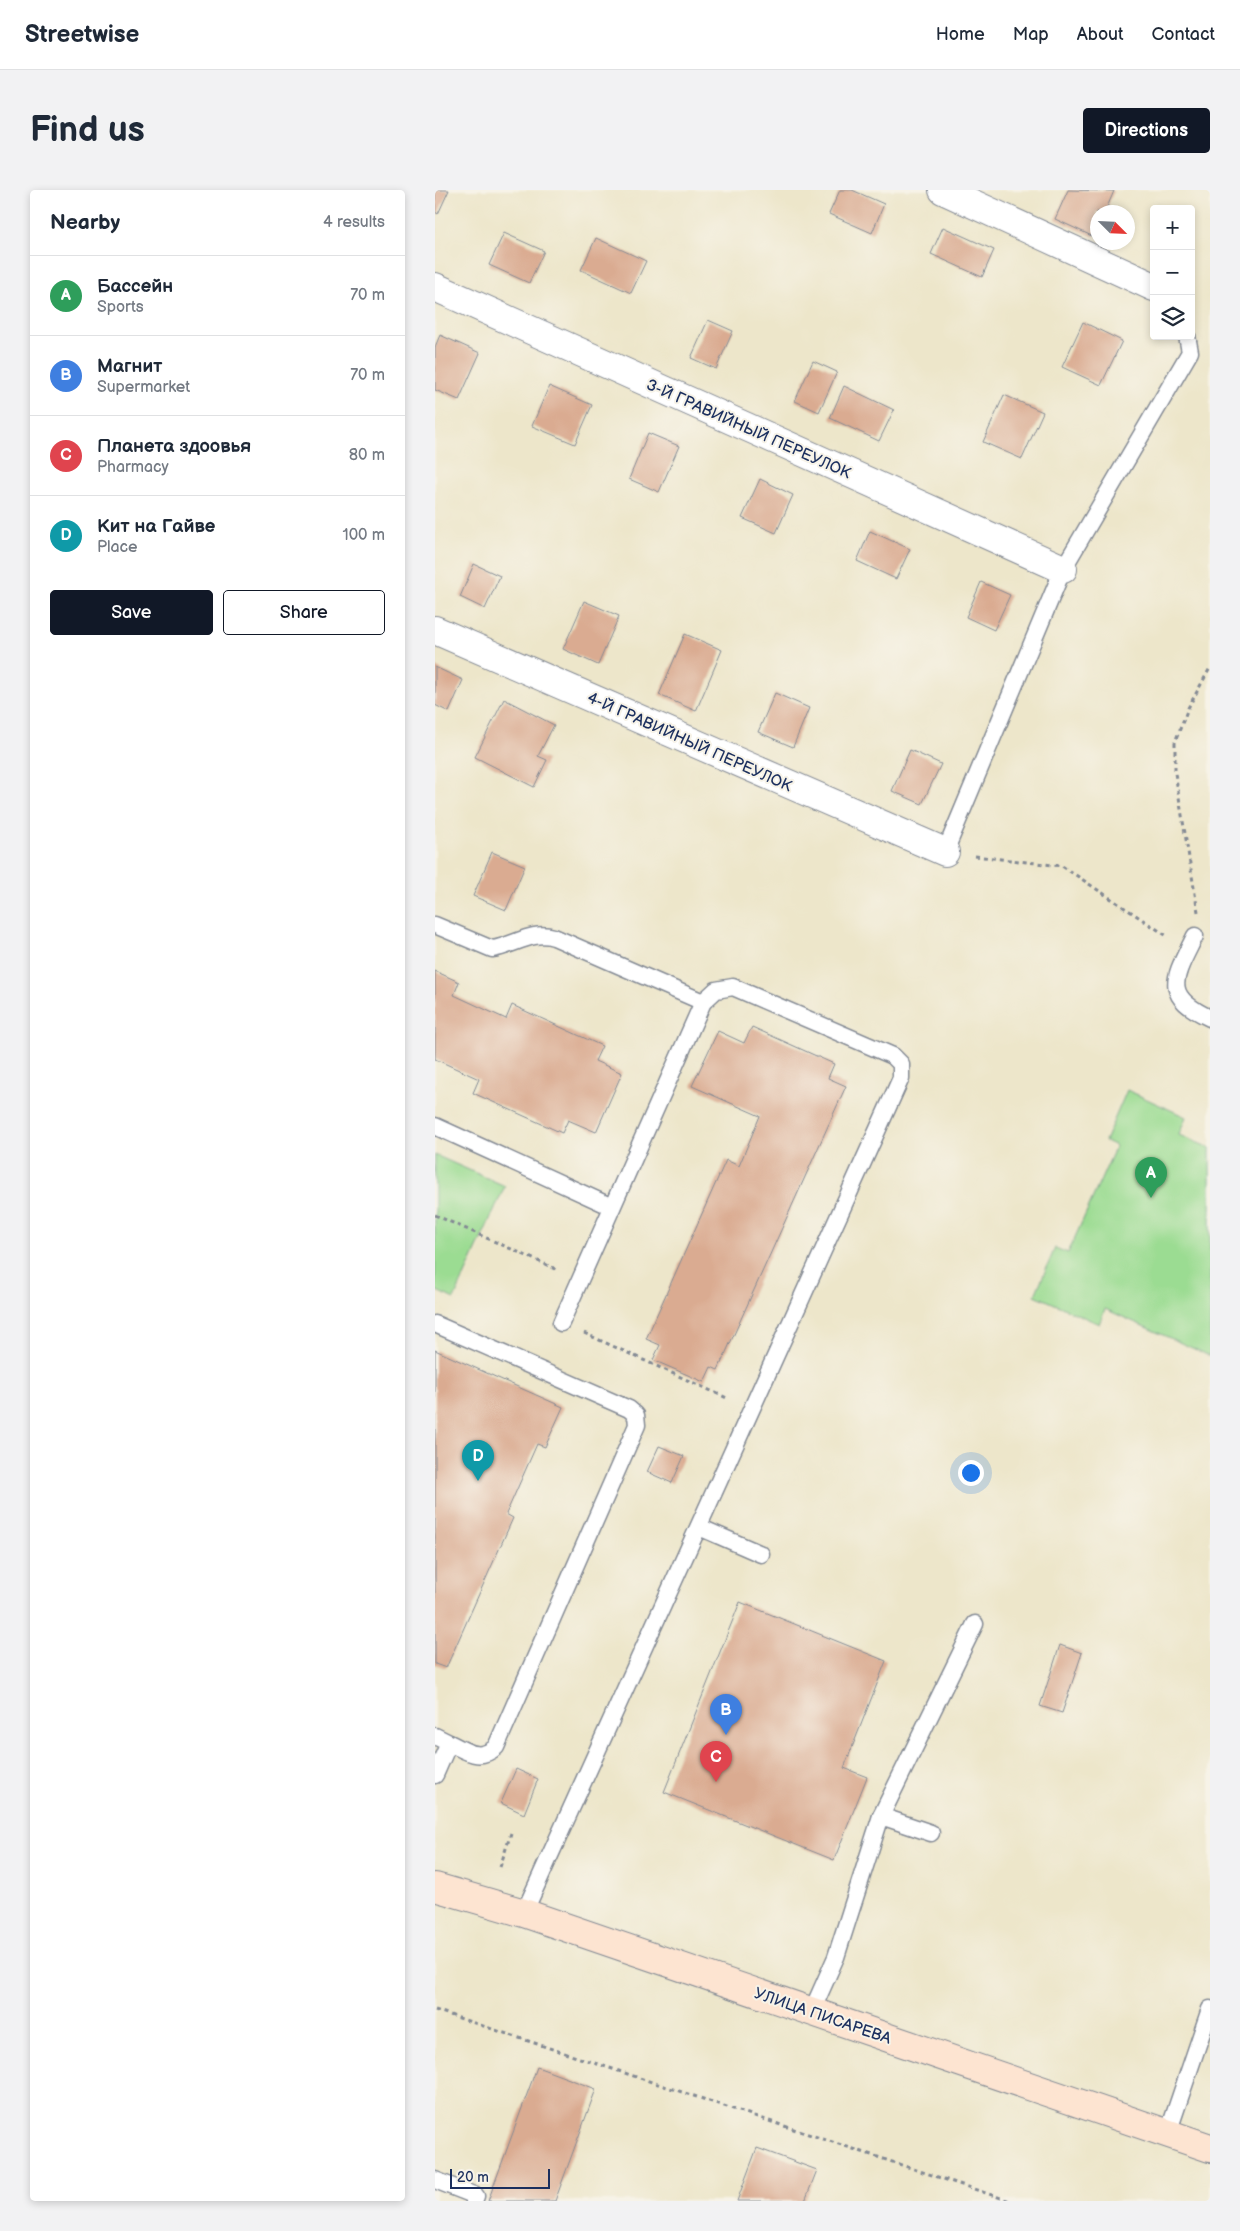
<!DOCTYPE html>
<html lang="en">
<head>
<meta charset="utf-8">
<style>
	:root { --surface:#fff; --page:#f2f2f3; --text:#1f2937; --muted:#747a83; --line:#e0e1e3; --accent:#111827 }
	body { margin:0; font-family:"Balsamiq Sans",sans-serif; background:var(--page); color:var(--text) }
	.controls { position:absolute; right:15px; top:15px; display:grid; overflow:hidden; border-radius:5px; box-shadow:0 2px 8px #0003 }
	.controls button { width:45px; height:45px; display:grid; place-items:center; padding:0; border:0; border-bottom:1px solid var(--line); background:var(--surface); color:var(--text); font:25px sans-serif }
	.compass { position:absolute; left:655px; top:15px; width:45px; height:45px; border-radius:50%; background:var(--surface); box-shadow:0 2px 8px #0003; rotate:114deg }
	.scale { position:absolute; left:15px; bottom:12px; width:100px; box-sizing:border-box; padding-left:5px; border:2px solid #1b2f5e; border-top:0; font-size:14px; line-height:18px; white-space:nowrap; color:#1b2f5e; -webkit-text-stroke:4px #f7f3e8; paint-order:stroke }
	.you { position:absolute; left:535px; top:1282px; width:18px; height:18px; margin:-12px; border:4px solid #fff; border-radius:50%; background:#1a73e8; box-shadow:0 0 0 8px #1a73e833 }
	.badge { display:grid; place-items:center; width:32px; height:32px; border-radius:50%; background:var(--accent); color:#fff; font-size:16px; font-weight:700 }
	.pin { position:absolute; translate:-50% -41px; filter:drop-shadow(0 1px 2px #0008) }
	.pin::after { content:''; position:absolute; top:26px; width:18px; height:15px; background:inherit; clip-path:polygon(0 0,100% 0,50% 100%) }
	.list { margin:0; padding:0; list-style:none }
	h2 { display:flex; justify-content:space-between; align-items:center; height:65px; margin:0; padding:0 20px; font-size:21px }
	h2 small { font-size:16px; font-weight:400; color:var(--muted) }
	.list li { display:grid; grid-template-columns:32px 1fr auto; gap:15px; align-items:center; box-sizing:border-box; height:80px; padding:0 20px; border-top:1px solid var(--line) }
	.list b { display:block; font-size:19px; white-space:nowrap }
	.list p { margin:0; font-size:16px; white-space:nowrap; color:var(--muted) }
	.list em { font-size:16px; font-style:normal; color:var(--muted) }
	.actions { display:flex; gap:10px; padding:15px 20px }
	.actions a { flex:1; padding:11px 0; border:1px solid var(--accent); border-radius:5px; text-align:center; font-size:18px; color:var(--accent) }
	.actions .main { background:var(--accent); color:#fff }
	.icon { flex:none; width:28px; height:28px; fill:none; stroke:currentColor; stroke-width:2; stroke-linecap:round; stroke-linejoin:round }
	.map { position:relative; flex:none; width:775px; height:2011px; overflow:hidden; border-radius:5px }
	header { display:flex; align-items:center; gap:30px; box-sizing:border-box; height:70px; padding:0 25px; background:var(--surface); border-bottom:1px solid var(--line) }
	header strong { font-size:24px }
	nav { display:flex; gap:28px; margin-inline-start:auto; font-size:18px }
	.intro { display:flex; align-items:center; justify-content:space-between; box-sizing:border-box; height:120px; padding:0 30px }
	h1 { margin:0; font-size:35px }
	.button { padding:12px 22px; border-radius:5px; background:var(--accent); color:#fff; font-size:18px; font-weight:700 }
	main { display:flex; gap:30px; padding:0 30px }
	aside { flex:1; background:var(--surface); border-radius:5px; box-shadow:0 2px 8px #0003 }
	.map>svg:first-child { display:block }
	.green { fill:#9bdc92; stroke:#5b8678 }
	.building { fill:#daab91 }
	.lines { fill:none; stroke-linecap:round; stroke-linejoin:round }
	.lane-casing { stroke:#848a94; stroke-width:19 }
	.street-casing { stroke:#848a94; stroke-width:30 }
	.secondary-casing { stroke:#848a94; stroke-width:30 }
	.path { stroke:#848a94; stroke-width:3; stroke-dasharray:4 4; stroke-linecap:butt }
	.lane { stroke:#fff; stroke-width:16 }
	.street { stroke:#fff; stroke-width:28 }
	.secondary { stroke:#fde4d1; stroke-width:28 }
	.labels { text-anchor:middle; stroke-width:4; stroke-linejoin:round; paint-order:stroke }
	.street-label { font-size:16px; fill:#1b2f5e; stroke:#f7f3e8 }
</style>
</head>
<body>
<header>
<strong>Streetwise</strong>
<nav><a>Home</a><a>Map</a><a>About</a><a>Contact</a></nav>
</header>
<div class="intro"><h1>Find us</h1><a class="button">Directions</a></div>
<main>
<aside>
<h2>Nearby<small>4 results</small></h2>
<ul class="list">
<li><span class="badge" style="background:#2e9e5b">A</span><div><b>Бассейн</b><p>Sports</p></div><em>70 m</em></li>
<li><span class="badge" style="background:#3f7fe0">B</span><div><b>Магнит</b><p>Supermarket</p></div><em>70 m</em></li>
<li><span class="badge" style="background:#e0444e">C</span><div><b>Планета здоовья</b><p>Pharmacy</p></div><em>80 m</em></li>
<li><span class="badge" style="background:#0f9aa8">D</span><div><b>Кит на Гайве</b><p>Place</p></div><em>100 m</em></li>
</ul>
<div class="actions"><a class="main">Save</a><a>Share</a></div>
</aside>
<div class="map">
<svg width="775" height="2011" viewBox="0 0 775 2011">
	<rect width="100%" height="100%" fill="#f7f3e8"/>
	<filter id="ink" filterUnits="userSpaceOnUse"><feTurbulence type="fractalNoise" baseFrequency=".02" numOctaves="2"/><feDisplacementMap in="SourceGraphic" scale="10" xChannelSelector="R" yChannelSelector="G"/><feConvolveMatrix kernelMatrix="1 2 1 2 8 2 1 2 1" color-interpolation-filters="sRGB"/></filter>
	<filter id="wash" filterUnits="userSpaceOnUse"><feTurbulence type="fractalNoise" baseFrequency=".0096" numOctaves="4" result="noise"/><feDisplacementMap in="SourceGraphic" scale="20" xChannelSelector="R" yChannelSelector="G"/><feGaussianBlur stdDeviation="1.12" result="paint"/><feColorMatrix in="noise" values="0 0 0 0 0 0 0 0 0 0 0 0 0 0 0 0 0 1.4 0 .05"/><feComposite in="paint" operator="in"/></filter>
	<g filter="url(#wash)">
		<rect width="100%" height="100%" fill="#ede6ca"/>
		<g class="green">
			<polygon points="692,900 751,927 744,945 775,958 775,1166 670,1119 664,1134 600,1105 620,1058 633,1063 681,956 670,951"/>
			<polygon points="0,965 70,996 19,1109 0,1100"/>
		</g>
		<g id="blocks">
			<g class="building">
				<polygon points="0,0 14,0 3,24 0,22"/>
				<polygon points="405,0 417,0 449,14 437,43 394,24"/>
				<polygon points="633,0 679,1 670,22 662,22 662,39 659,47 620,29"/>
				<polygon points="508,37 559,60 547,87 496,64"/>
				<polygon points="69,43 109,61 94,93 54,75"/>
				<polygon points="161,48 211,71 196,103 146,80"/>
				<polygon points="273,130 298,141 281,179 256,168"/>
				<polygon points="648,132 687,151 666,195 627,177"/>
				<polygon points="5,145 45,163 24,210 0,200 0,157"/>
				<polygon points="378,171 402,182 384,222 360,211"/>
				<polygon points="114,196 157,215 140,254 97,236"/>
				<polygon points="409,196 459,220 444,251 395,228"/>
				<polygon points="569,205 608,222 587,269 548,252"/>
				<polygon points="213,243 244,256 224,302 194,289"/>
				<polygon points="325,289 358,305 341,343 307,328"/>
				<polygon points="435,341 475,359 461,389 422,371"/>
				<polygon points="39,374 65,386 50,419 25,407"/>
				<polygon points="546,392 575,405 559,440 531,427"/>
				<polygon points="149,411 184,426 163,475 128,459"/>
				<polygon points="250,444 287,460 261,521 224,505"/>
				<polygon points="0,477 28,490 14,522 0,515"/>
				<polygon points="340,503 374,518 358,557 323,542"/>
				<polygon points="69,509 119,535 103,566 112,570 99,597 40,567"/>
				<polygon points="475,560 506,574 487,614 457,601"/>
				<polygon points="57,662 90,676 71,720 38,706"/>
				<polygon points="0,781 24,792 19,805 71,829 77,815 167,856 160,871 187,883 161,942 133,930 127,943 38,903 44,889 0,869"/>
				<polygon points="317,837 399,874 393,888 411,896 283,1180 276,1177 269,1192 218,1170 225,1155 211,1149 291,970 304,976 325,926 257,896 283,841 309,853"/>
				<polygon points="0,1160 128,1217 110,1257 102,1254 71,1324 78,1328 11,1478 0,1474"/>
				<polygon points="224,1256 249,1266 237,1293 212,1282"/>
				<polygon points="305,1412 451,1471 409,1578 432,1587 399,1670 229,1602"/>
				<polygon points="625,1455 647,1463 627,1523 605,1516"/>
				<polygon points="81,1579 103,1589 89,1624 66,1613"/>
				<polygon points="102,1877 161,1899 120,2011 53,2011"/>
				<polygon points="322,1958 382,1980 370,2011 302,2011"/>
			</g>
		</g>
	</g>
	<g filter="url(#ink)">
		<use href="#blocks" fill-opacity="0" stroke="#848a94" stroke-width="1"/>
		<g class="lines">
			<defs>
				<g id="lane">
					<polyline points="510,662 628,379 755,162 752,146"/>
					<path d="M0,735L57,759C79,756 96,740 119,747L268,812"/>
					<path d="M760,746C740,787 725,805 775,828"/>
					<polyline points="0,936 177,1017"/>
					<path d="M0,1134L194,1219L201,1225L202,1235L61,1557C44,1572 32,1561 14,1553"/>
					<polyline points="264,1337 326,1364"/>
					<polyline points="0,1546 14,1553 0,1585"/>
					<polyline points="446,1626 496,1643"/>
					<polyline points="89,1723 466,888 466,874 458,866 298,797 281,800 268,812 126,1133"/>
					<polyline points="377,1821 401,1767 446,1626 540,1434"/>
					<polyline points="733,1943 775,1819"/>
					<polyline points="0,1990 41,2006 39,2011"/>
				</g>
				<g id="street">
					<polyline points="508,0 719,97"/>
					<polyline points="0,97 628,379"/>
					<polyline points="0,440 510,662"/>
				</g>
				<polyline id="secondary" points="0,1697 89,1723 775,1958"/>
			</defs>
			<use href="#lane" class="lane-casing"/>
			<use href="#street" class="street-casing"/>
			<use href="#secondary" class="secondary-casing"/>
			<g class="path">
				<polyline points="540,666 627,676 732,746"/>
				<polyline points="763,722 740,583 740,552 753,518 775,478"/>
				<polyline points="0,1025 121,1079"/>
				<polyline points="149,1143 294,1209"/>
				<polyline points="65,1677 76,1643"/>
				<polyline points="0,1820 575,2011"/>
			</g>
			<use href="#lane" class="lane"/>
			<use href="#street" class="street"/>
			<use href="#secondary" class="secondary"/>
		</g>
	</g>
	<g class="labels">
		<g class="street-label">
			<text transform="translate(314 238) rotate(24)" y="6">3-Й ГРАВИЙНЫЙ ПЕРЕУЛОК</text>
			<text transform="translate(255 551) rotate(24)" y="6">4-Й ГРАВИЙНЫЙ ПЕРЕУЛОК</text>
			<text transform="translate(388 1825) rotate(19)" y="6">УЛИЦА ПИСАРЕВА</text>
		</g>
	</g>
</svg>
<div class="controls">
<button>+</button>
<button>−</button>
<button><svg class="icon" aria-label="layers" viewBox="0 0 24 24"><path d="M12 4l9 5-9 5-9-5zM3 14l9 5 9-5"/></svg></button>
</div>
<svg class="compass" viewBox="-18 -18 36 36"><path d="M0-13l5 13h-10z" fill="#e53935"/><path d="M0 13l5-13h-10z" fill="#747a83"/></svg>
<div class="scale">20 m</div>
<div class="you"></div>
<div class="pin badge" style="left:716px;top:1008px;background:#2e9e5b">A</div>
<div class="pin badge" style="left:291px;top:1545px;background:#3f7fe0">B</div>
<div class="pin badge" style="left:281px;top:1592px;background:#e0444e">C</div>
<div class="pin badge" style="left:43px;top:1291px;background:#0f9aa8">D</div>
</div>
</main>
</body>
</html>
